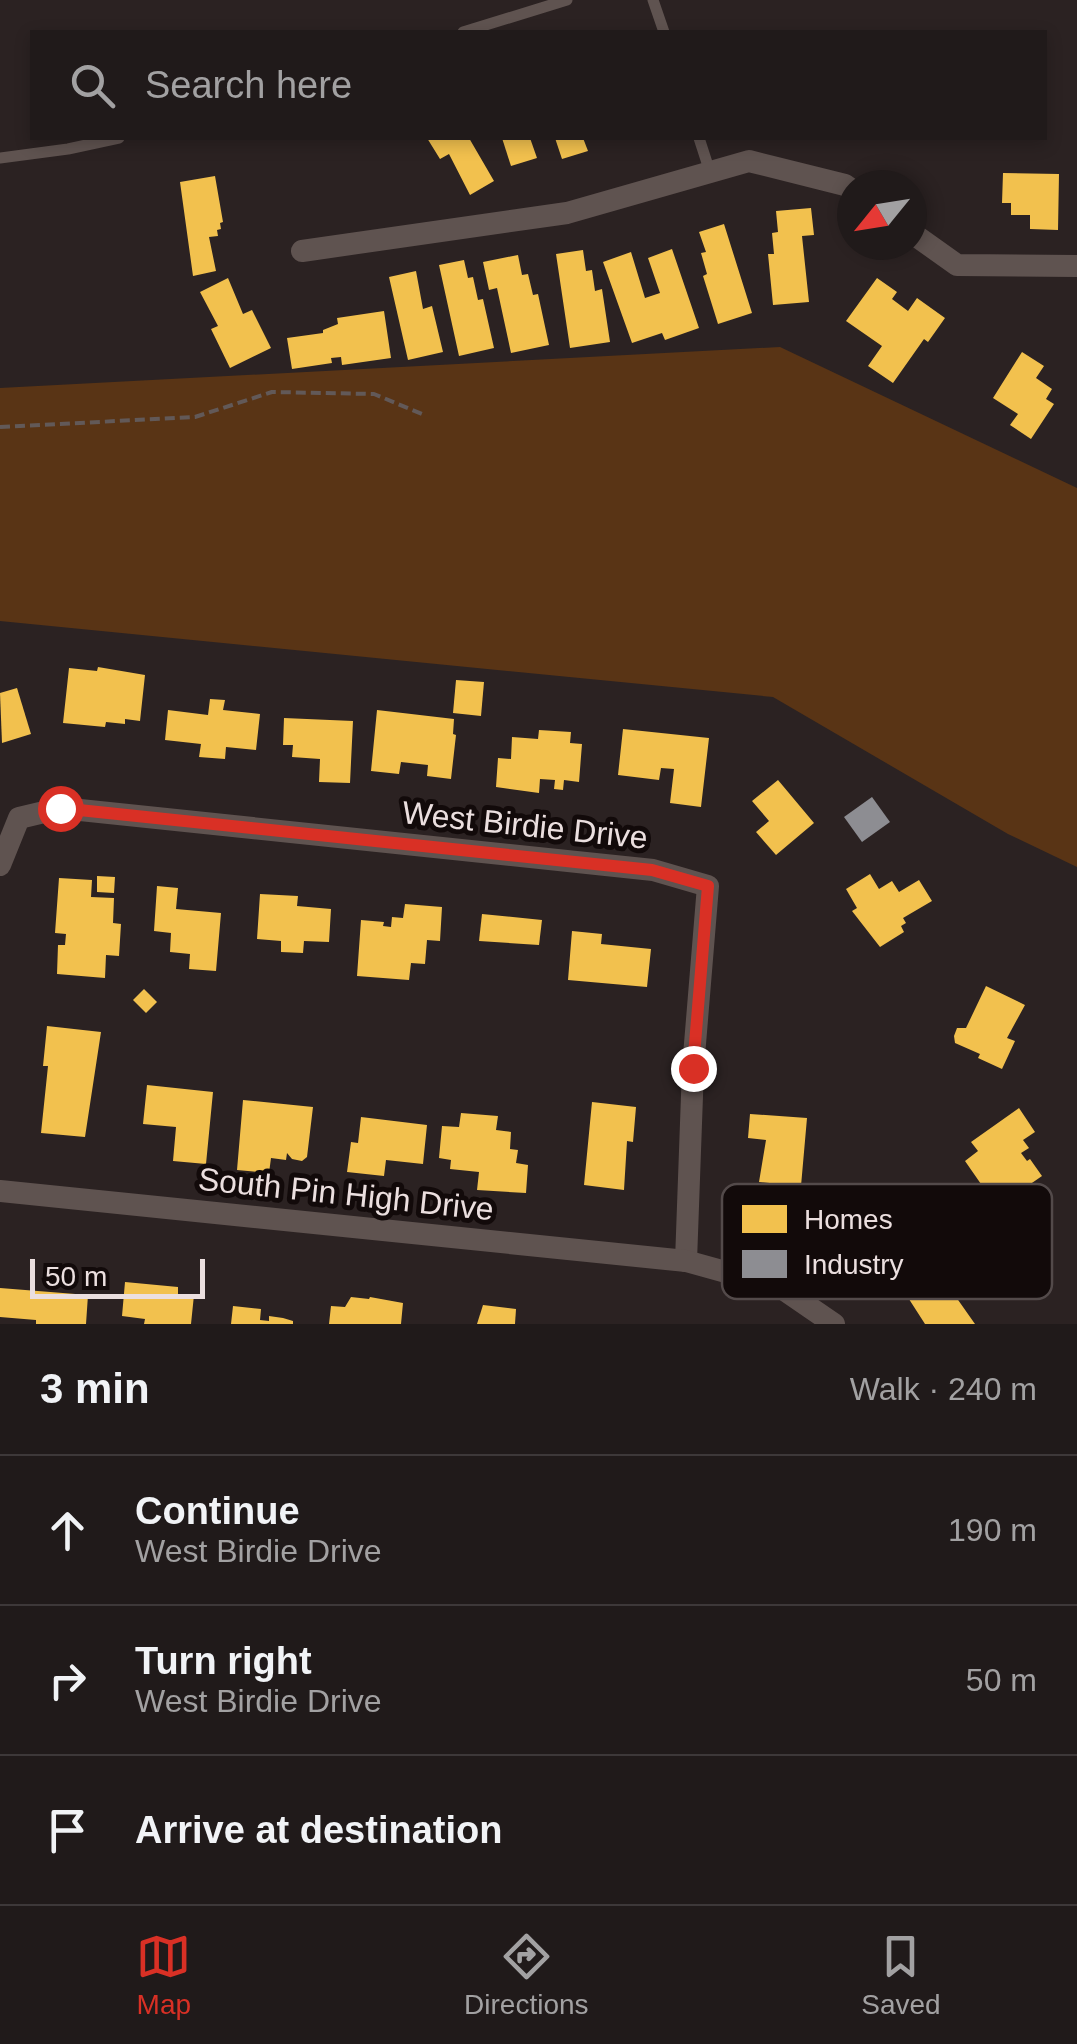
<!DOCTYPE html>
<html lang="en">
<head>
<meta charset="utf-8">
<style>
	:root { --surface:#201a1a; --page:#2d2727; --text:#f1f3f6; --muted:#a2a1a2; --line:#3d3839; --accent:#d93025 }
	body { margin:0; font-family:Arial,sans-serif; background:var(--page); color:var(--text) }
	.compass { position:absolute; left:837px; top:170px; width:90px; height:90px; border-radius:50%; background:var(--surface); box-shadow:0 5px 15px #0003; rotate:240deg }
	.scale { position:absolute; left:30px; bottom:25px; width:175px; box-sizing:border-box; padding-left:10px; border:5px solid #ebdfdf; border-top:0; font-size:28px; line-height:35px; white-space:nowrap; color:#ebdfdf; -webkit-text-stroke:8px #120a0a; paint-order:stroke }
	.stop { position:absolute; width:30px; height:30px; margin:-22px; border:8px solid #d93025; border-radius:50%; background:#fff }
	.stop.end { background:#d93025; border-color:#fff; box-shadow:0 2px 10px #0008 }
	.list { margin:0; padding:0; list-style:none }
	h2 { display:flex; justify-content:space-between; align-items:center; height:130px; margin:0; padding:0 40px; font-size:42px }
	h2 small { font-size:32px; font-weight:400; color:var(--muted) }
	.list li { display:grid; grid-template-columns:65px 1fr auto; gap:30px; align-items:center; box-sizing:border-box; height:150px; padding:0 40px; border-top:2px solid var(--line) }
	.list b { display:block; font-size:38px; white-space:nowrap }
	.list p { margin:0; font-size:32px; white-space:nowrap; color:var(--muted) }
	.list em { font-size:32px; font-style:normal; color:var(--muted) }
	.icon { flex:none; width:55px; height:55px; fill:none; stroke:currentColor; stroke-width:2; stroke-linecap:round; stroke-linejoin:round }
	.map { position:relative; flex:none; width:1077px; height:1324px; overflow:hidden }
	.search { position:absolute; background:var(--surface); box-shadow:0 5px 15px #0003; left:30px; right:30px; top:30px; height:110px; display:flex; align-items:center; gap:25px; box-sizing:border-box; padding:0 35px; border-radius:0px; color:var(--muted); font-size:38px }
	.sheet { height:580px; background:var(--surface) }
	nav { display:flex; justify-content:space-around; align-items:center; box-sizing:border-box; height:140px; border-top:2px solid var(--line); background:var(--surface); font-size:28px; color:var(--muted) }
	nav a { display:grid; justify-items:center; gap:5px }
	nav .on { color:var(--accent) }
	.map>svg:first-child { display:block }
	.green { fill:#593415 }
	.homes { fill:#f2c14e }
	.industry { fill:#8d8d92 }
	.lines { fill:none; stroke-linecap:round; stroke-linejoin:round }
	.path { stroke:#625958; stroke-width:4; stroke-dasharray:10 5; stroke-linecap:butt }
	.service { stroke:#5f5350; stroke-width:11 }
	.minor { stroke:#5f5350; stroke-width:22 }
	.route { stroke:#d93025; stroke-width:12 }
	.labels { text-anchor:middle; stroke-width:10; stroke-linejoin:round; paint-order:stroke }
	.street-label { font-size:32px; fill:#ebdfdf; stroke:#120a0a }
	.key { fill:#120a0a; stroke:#534a4a; stroke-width:2.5 }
	.key-label { font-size:28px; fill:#ebdfdf }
</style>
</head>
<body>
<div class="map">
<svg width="1077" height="1324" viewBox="0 0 1077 1324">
	<rect width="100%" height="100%" fill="#2b2222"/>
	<polygon class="green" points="780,347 1077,488 1077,867 1008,834 773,697 0,621 0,388"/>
	<g class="homes">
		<polygon points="427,138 469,138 494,181 470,195 449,154 440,159"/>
		<polygon points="502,138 530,138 537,158 511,166"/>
		<polygon points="555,138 583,138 588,151 562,159"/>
		<polygon points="1003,173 1059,174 1058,230 1030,229 1030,215 1011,215 1011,203 1002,203"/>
		<polygon points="215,176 223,222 220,223 221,229 217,230 218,236 209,237 216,271 193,276 180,182"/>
		<polygon points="811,208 814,235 802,236 809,302 773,305 768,254 774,254 772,233 778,232 776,211"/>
		<polygon points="724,224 752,313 718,324 703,276 707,274 701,253 706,252 699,232"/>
		<polygon points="672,249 699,328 665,340 662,333 632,343 603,262 631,252 645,298 660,293 648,258"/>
		<polygon points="583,250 586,271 592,270 595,291 602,289 610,342 570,348 556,254"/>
		<polygon points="518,255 522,275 528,274 533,295 538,294 549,345 511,353 497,288 489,290 483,262"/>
		<polygon points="464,260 468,278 473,277 478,300 483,299 494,348 459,356 439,265"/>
		<polygon points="416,271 423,309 432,306 443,352 408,360 389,277"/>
		<polygon points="228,278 243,314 252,310 271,348 230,368 211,329 218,326 200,292"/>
		<polygon points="877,278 897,292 892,299 908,311 917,298 945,318 928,342 924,339 893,383 868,366 882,346 846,321"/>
		<polygon points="384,311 391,358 342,365 341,357 331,358 332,363 292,369 287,338 323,333 323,330 338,324 337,318"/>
		<polygon points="1022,352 1044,366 1036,378 1052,389 1046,399 1054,404 1031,439 1010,425 1018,414 993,398"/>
		<polygon points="98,667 145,675 140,721 125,719 125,724 106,722 105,727 63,723 69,668 97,671"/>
		<polygon points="456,680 484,682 481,716 453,713"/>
		<polygon points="17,688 31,734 2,743 0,693"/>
		<polygon points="210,699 225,700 223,710 260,714 256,750 226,747 225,759 199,757 201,744 165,740 168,710 208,715"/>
		<polygon points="377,710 454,719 453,734 456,735 451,779 427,776 428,765 401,762 399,774 371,771"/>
		<polygon points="284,718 353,721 350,783 319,782 320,759 292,757 293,745 283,745"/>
		<polygon points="623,729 709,738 701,807 670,803 674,769 661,768 659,780 618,775"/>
		<polygon points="539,730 571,732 570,743 582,744 579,782 564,780 563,790 554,789 555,780 540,779 539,793 496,787 498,758 511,759 512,737 538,739"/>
		<polygon points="778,780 814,823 776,855 756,832 769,821 752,801"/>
		<polygon points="870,874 879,889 892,881 899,892 919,880 932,901 903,918 906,923 901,926 904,932 880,947 852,911 857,908 846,889"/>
		<polygon points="97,876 115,877 114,893 97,892"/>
		<polygon points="59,878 92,880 91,897 114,898 113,923 121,924 119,956 106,955 105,978 57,974 58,945 65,945 66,934 55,933"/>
		<polygon points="157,886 178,888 176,909 221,913 216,971 189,969 190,954 170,952 171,933 154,931"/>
		<polygon points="260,894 298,896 297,906 331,909 329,942 304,941 303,953 281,952 281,941 257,939"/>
		<polygon points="405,904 442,907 440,941 427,940 425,964 411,963 409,980 357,976 361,920 384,922 383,926 391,927 392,917 403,918"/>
		<polygon points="482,914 542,920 539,945 479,941"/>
		<polygon points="572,931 602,934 601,944 651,949 647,987 568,980"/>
		<polygon points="986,986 1025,1005 1007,1038 1015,1041 1002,1069 978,1058 980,1054 955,1043 954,1036 957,1028 966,1028"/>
		<polygon points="144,989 157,1002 146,1013 133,1000"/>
		<polygon points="47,1026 101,1032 85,1137 41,1133 48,1066 43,1066"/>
		<polygon points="147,1085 213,1092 206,1164 173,1161 176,1127 143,1124"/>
		<polygon points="243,1100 313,1107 307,1157 302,1161 292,1159 287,1153 286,1160 271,1158 269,1173 237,1170"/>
		<polygon points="592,1102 636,1107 633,1142 627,1141 624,1190 584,1185"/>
		<polygon points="1019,1108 1035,1132 1023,1140 1029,1148 1021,1153 1027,1161 1030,1159 1042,1176 1009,1199 1002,1188 990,1197 965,1161 978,1151 971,1142"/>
		<polygon points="461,1113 498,1116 496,1130 511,1132 510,1149 518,1150 516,1163 528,1165 526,1193 477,1190 479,1172 450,1169 451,1160 439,1158 442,1126 459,1127"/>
		<polygon points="750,1114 807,1118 801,1186 759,1182 766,1140 748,1138"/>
		<polygon points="361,1117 427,1125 423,1164 386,1160 384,1176 347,1172 351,1142 358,1143"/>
		<polygon points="943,1272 959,1296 956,1297 975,1324 925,1324 907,1296"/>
		<polygon points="125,1282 178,1287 178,1294 194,1295 191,1324 144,1324 145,1319 122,1316"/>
		<polygon points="0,1288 88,1295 86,1324 36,1324 36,1320 0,1317"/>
		<polygon points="351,1297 369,1299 370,1297 403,1303 401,1324 329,1324 331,1306 345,1307"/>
		<polygon points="483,1305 516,1309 515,1324 477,1324"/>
		<polygon points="233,1306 261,1309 260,1320 269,1321 269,1316 283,1318 293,1321 293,1324 231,1324"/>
	</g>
	<polygon class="industry" points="872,797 890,822 862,842 844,817"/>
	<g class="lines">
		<polyline class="path" points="0,427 195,417 272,392 374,394 422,414"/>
		<g class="service">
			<polyline points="653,0 664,32"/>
			<polyline points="463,32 567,0"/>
			<polyline points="699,138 710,172"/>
			<polyline points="0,158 68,149 119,138"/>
		</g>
		<g class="minor">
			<polyline points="912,233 957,265 1077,266"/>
			<polyline points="302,251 567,213 749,161 845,185 852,190"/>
			<polyline points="0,865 19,818 61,808 653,870 708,886 693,1068 686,1261"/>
			<polyline points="0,1191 686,1261 780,1287 834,1324"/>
		</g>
	</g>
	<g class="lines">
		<polyline class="route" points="60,808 652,870 708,886 693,1068"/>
	</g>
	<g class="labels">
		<g class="street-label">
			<text transform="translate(525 825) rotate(6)" y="11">West Birdie Drive</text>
			<text transform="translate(346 1194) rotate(6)" y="11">South Pin High Drive</text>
		</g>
	</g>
	<rect x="722" y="1184" width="330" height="115" rx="15" class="key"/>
	<rect x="742" y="1205" width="45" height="28" fill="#f2c14e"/>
	<rect x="742" y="1250" width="45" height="28" fill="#8d8d92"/>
	<g class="key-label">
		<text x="804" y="1229">Homes</text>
		<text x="804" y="1274">Industry</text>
	</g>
</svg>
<svg class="compass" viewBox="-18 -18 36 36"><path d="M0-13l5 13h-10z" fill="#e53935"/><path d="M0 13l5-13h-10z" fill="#a2a1a2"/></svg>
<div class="scale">50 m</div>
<div class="stop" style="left:60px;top:808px"></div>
<div class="stop end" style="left:693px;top:1068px"></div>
<div class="search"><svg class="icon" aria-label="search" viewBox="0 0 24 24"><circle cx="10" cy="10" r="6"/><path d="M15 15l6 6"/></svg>Search here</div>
</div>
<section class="sheet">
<h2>3 min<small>Walk · 240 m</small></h2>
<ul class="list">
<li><svg class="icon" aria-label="ahead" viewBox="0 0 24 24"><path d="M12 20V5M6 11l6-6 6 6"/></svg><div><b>Continue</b><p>West Birdie Drive</p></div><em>190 m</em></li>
<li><svg class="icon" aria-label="right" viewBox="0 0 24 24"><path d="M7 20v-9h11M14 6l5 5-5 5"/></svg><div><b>Turn right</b><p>West Birdie Drive</p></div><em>50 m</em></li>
<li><svg class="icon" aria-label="arrive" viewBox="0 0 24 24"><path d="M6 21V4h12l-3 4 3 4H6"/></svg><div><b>Arrive at destination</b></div></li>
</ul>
</section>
<nav>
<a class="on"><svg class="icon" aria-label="map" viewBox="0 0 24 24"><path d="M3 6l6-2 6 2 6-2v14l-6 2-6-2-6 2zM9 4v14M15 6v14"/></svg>Map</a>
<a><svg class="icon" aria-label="directions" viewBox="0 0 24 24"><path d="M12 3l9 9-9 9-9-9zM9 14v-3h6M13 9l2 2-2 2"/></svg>Directions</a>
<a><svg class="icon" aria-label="saved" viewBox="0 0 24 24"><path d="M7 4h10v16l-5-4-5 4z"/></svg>Saved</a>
</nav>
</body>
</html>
